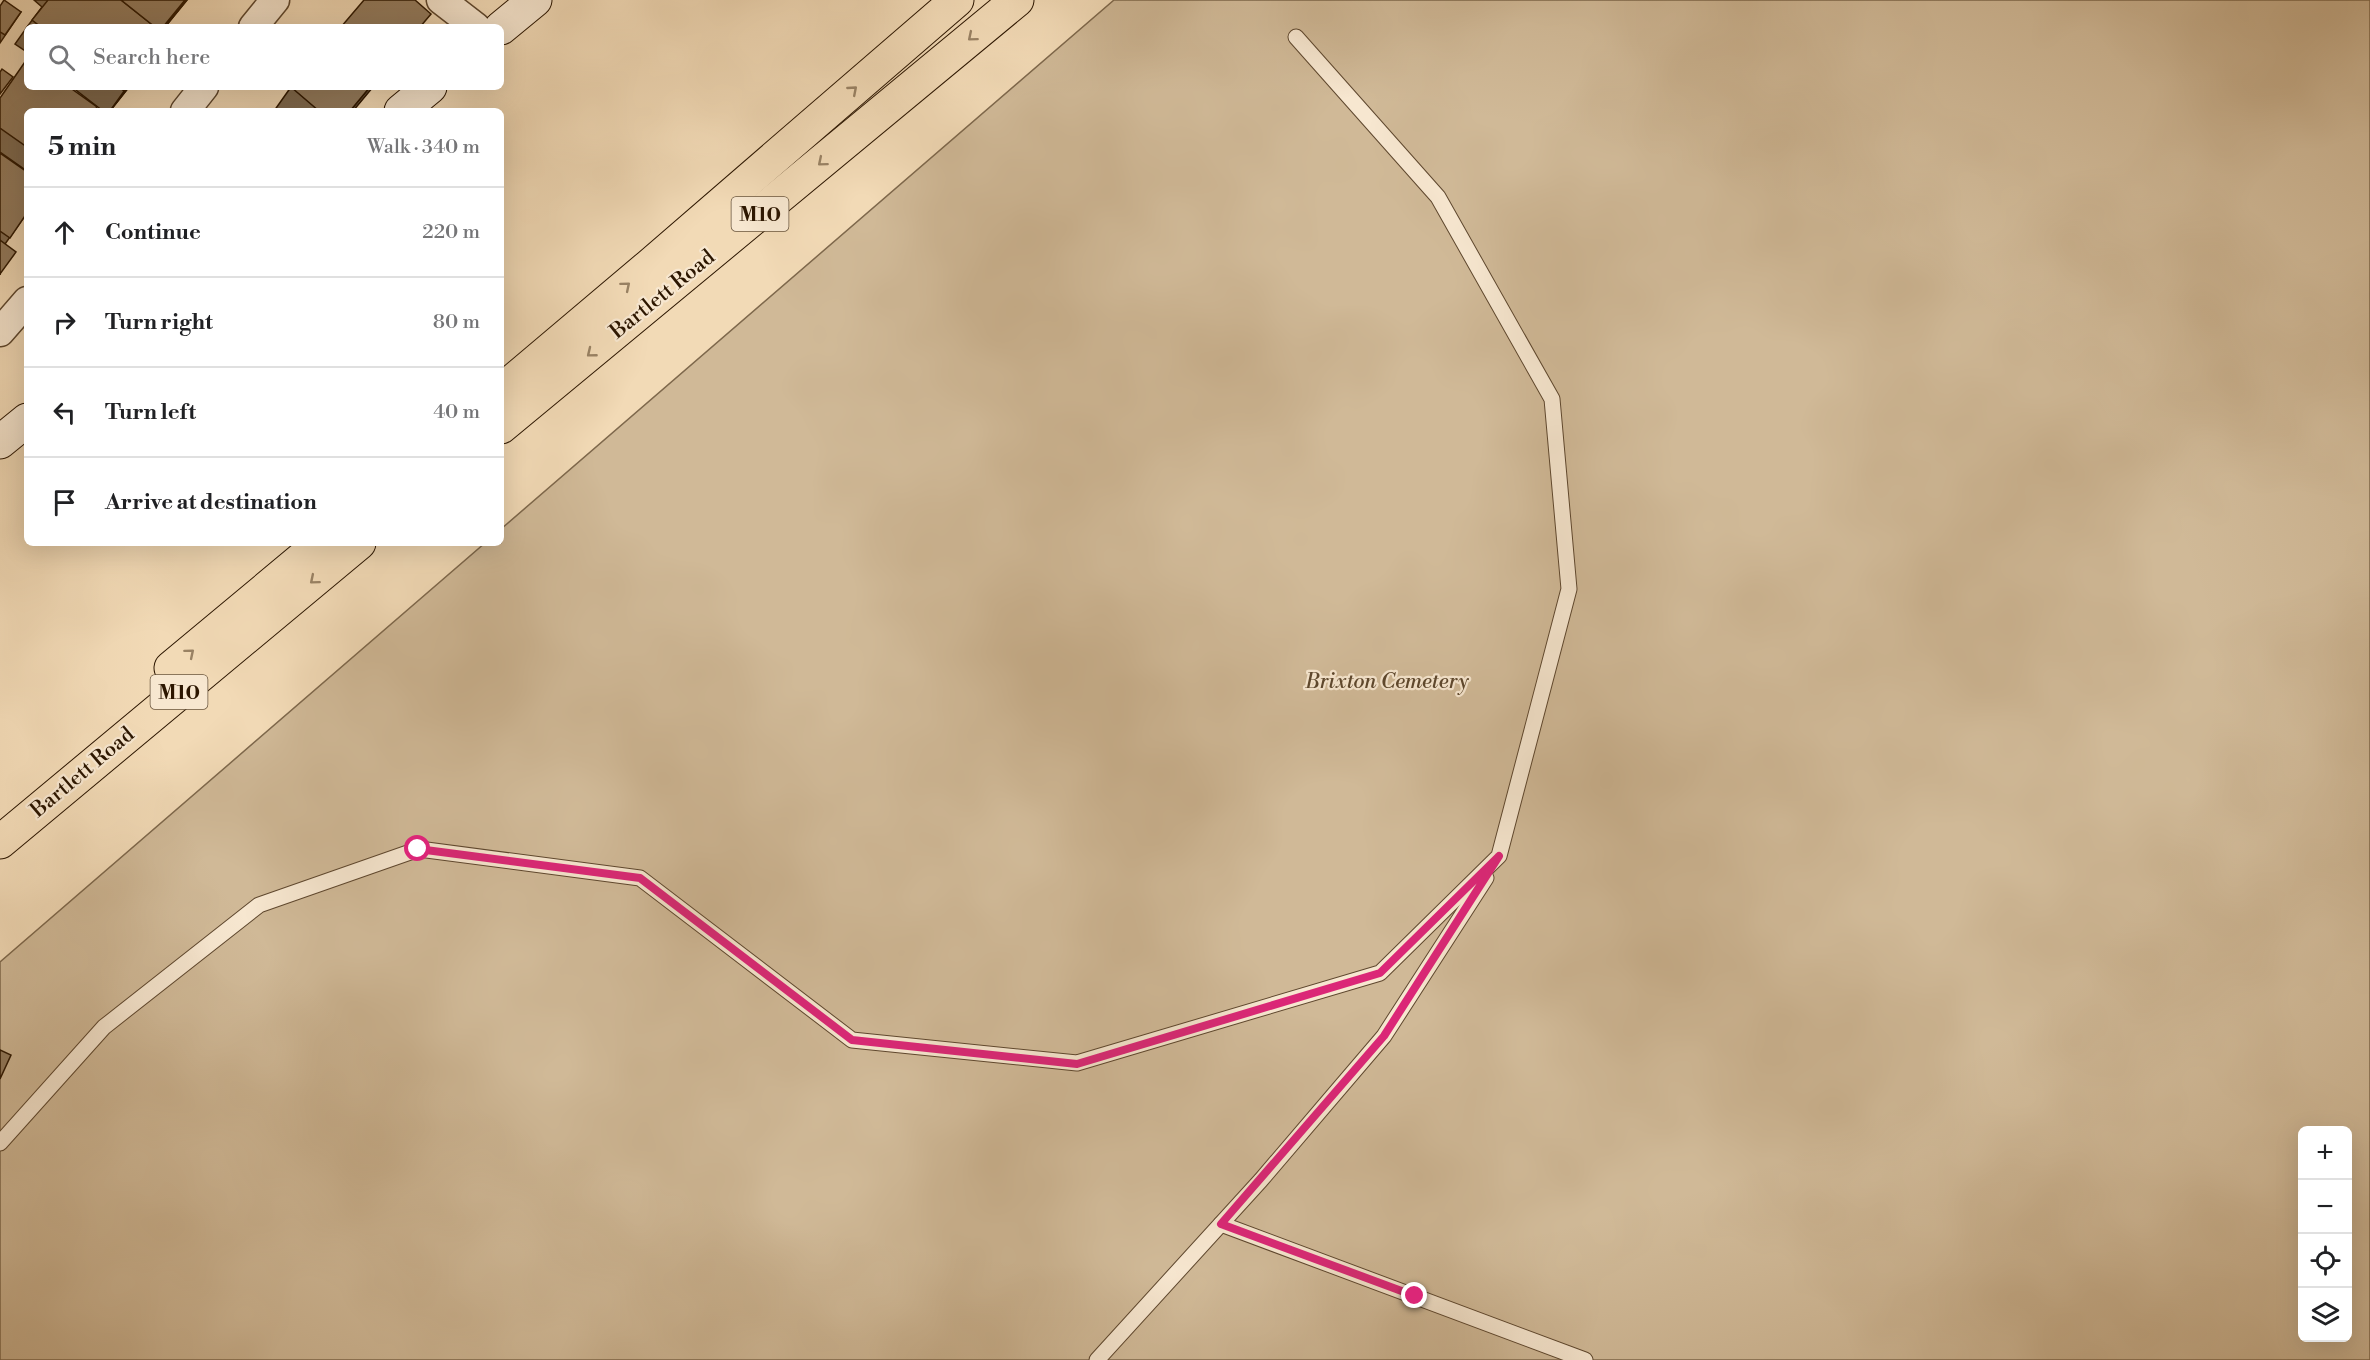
<!DOCTYPE html>
<html lang="en">
<head>
<meta charset="utf-8">
<style>
	:root { --surface:#fff; --page:#f2f2f2; --text:#202124; --muted:#757577; --line:#e0e0e0 }
	body { margin:0; font-family:"Libre Bodoni",serif; background:var(--page); color:var(--text) }
	.controls { position:absolute; right:18px; bottom:18px; display:grid; overflow:hidden; border-radius:9px; box-shadow:0 6px 24px #0002 }
	.controls button { width:54px; height:54px; display:grid; place-items:center; padding:0; border:0; border-bottom:2px solid var(--line); background:var(--surface); color:var(--text); font:30px sans-serif }
	.stop { position:absolute; width:18px; height:18px; margin:-14px; border:4px solid #db2777; border-radius:50%; background:#fff }
	.stop.end { background:#db2777; border-color:#fff; box-shadow:0 2px 6px #0008 }
	.list { margin:0; padding:0; list-style:none }
	h2 { display:flex; justify-content:space-between; align-items:center; height:78px; margin:0; padding:0 24px; font-size:26px }
	h2 small { font-size:20px; font-weight:400; color:var(--muted) }
	.list li { display:grid; grid-template-columns:39px 1fr auto; gap:18px; align-items:center; box-sizing:border-box; height:90px; padding:0 24px; border-top:2px solid var(--line) }
	.list b { display:block; font-size:22px; white-space:nowrap }
	.list em { font-size:20px; font-style:normal; color:var(--muted) }
	.icon { flex:none; width:33px; height:33px; fill:none; stroke:currentColor; stroke-width:2; stroke-linecap:round; stroke-linejoin:round }
	.map { position:relative; flex:none; width:2370px; height:1360px; overflow:hidden }
	.search { position:absolute; background:var(--surface); box-shadow:0 6px 24px #0002; left:24px; top:24px; width:480px; height:66px; display:flex; align-items:center; gap:15px; box-sizing:border-box; padding:0 21px; border-radius:9px; color:var(--muted); font-size:22px }
	.panel { position:absolute; background:var(--surface); box-shadow:0 6px 24px #0002; left:24px; top:108px; width:480px; height:438px; border-radius:9px }
	.map>svg:first-child { display:block }
	.green { fill:#d0b997; stroke:#7e684c; stroke-width:1.5; fill-rule:evenodd }
	.lines { fill:none; stroke-linecap:round; stroke-linejoin:round }
	.service-casing { stroke:#5e472e; stroke-width:17 }
	.minor-casing { stroke:#5e472e; stroke-width:31 }
	.secondary-casing { stroke:#2c1600; stroke-width:35 }
	.primary-casing { stroke:#2c1600; stroke-width:35 }
	.service { stroke:#f7e7d0; stroke-width:15 }
	.minor { stroke:#f7e7d0; stroke-width:28 }
	.secondary { stroke:#f7e7d0; stroke-width:33 }
	.primary { stroke:#f2dab6; stroke-width:33 }
	.wall { fill:#7e6b52; stroke:#2c1600; stroke-width:1.5 }
	.shaded-wall { fill:#675742; stroke:#2c1600; stroke-width:1.5 }
	.building { fill:#937c5f; stroke:#2c1600; stroke-width:1.5 }
	.oneway { stroke:#998264 }
	.route { stroke:#db2777; stroke-width:8 }
	.labels { text-anchor:middle; stroke-width:4.5; stroke-linejoin:round; paint-order:stroke }
	.shield { fill:#f7e7d0; stroke:#69553e; stroke-width:1.5 }
	.shield-label { font-size:20px; font-weight:bold; fill:#2c1600 }
	.street-label { font-size:21px; fill:#2c1600; stroke:#f7e7d0 }
	.park-label { font-size:21px; font-style:italic; fill:#5d472d; stroke:#f7e7d0 }
</style>
</head>
<body>
<div class="map">
<svg width="2370" height="1360" viewBox="0 0 2370 1360">
	<rect width="100%" height="100%" fill="#f2dab6"/>
	<filter id="stains"><feTurbulence type="fractalNoise" baseFrequency=".00333" numOctaves="4"/><feColorMatrix values="0 0 0 0 .2 0 0 0 0 .09 0 0 0 0 .02 0 0 0 .5 -.17"/></filter>
	<radialGradient id="worn" r=".72"><stop offset=".6" stop-color="#630" stop-opacity="0"/><stop offset="1" stop-color="#630" stop-opacity=".3"/></radialGradient>
	<path class="green" d="M1114,0H2370V1360H0V962L485,543H501V529ZM2302,1130H2348V1338H2302Z"/>
	<g class="lines">
		<defs>
			<g id="service">
				<polyline points="0,1143 104,1027 259,905 419,849 640,878 852,1040 1077,1063 1380,973 1499,856 1569,589 1552,399 1438,197 1296,37"/>
				<polyline points="1221,1224 1585,1360"/>
				<polyline points="1097,1360 1261,1180 1384,1036 1486,878"/>
			</g>
			<g id="minor">
				<polyline points="441,0 476,27"/>
				<polyline points="253,27 275,0"/>
				<polyline points="185,111 204,87"/>
				<polyline points="0,332 27,301"/>
			</g>
			<g id="secondary">
				<polyline points="501,28 535,0"/>
				<polyline points="401,111 430,87"/>
				<polyline points="0,442 27,420"/>
			</g>
			<g id="primary">
				<polyline points="501,391 649,266 957,0"/>
				<polyline points="501,427 1017,0"/>
				<polyline points="171,668 321,543"/>
				<polyline points="0,842 359,543"/>
			</g>
		</defs>
		<use href="#service" class="service-casing"/>
		<use href="#minor" class="minor-casing"/>
		<use href="#secondary" class="secondary-casing"/>
		<use href="#primary" class="primary-casing"/>
		<use href="#service" class="service"/>
		<use href="#minor" class="minor"/>
		<use href="#secondary" class="secondary"/>
		<use href="#primary" class="primary"/>
	</g>
	<g class="wall">
		<polygon points="34,0 187,0 165,27 27,27 42,7"/>
		<polygon points="0,6 21,12 0,43"/>
		<polygon points="27,27 27,52 15,44"/>
		<polygon points="72,87 129,87 110,111 103,111"/>
		<polygon points="291,87 353,111 274,111"/>
		<polygon points="0,98 27,111 27,171 0,152"/>
		<polygon points="0,153 27,213 5,244 0,275"/>
	</g>
	<g class="shaded-wall">
		<polygon points="185,0 187,0 165,27 163,27"/>
		<polygon points="127,87 129,87 110,111"/>
		<polygon points="370,87 373,87 353,111 350,111"/>
	</g>
	<g class="building">
		<polygon points="4,0 21,12 5,35 0,32 0,6"/>
		<polygon points="48,0 121,0 155,27 41,27 32,20"/>
		<polygon points="121,0 185,0 163,27 155,27"/>
		<polygon points="364,0 415,0 431,14 420,27 341,27"/>
		<polygon points="27,59 27,87 69,87 97,107 94,111 27,111 27,147 0,128 0,98"/>
		<polygon points="2,69 13,77 0,94 0,72"/>
		<polygon points="119,87 127,87 124,91"/>
		<polygon points="291,87 370,87 350,111 319,111"/>
		<polygon points="0,153 27,172 27,213 10,238 0,231"/>
		<polygon points="0,240 16,252 0,274"/>
		<polygon points="0,1050 11,1055 0,1079"/>
	</g>
	<defs><path id="oneway-chevron" d="M-2-3.5L2.5 0L-2 3.5" fill="none" stroke-width="1.6" stroke-linecap="round" stroke-linejoin="round" transform="scale(1.5)"/></defs>
	<g class="oneway">
		<use href="#oneway-chevron" transform="translate(972 37) rotate(140)"/>
		<use href="#oneway-chevron" transform="translate(853 90) rotate(-41)"/>
		<use href="#oneway-chevron" transform="translate(822 162) rotate(140)"/>
		<use href="#oneway-chevron" transform="translate(626 286) rotate(-40)"/>
		<use href="#oneway-chevron" transform="translate(591 353) rotate(141)"/>
		<use href="#oneway-chevron" transform="translate(314 580) rotate(140)"/>
		<use href="#oneway-chevron" transform="translate(190 653) rotate(-40)"/>
	</g>
	<g class="lines">
		<polyline class="route" points="418,849 640,878 852,1040 1077,1064 1380,973 1499,856 1384,1036 1221,1224 1415,1296"/>
	</g>
	<g class="labels">
		<g class="shield">
			<rect x="731.5" y="197" width="57" height="34" rx="4.5"/>
			<rect x="150.5" y="675" width="57" height="34" rx="4.5"/>
		</g>
		<g class="shield-label">
			<text x="760" y="221">M10</text>
			<text x="179" y="699">M10</text>
		</g>
		<g class="street-label">
			<text transform="translate(662 294) rotate(-39)" y="7">Bartlett Road</text>
			<text transform="translate(82 772) rotate(-40)" y="7">Bartlett Road</text>
		</g>
		<g class="park-label">
			<text x="1387" y="688">Brixton Cemetery</text>
		</g>
	</g>
	<rect width="100%" height="100%" filter="url(#stains)"/>
	<rect width="100%" height="100%" fill="url(#worn)"/>
</svg>
<div class="controls">
<button>+</button>
<button>−</button>
<button><svg class="icon" aria-label="locate" viewBox="0 0 24 24"><circle cx="12" cy="12" r="6"/><path d="M12 2v4M12 18v4M2 12h4M18 12h4"/></svg></button>
<button><svg class="icon" aria-label="layers" viewBox="0 0 24 24"><path d="M12 4l9 5-9 5-9-5zM3 14l9 5 9-5"/></svg></button>
</div>
<div class="stop" style="left:418px;top:849px"></div>
<div class="stop end" style="left:1415px;top:1296px"></div>
<div class="search"><svg class="icon" aria-label="search" viewBox="0 0 24 24"><circle cx="10" cy="10" r="6"/><path d="M15 15l6 6"/></svg>Search here</div>
<section class="panel">
<h2>5 min<small>Walk · 340 m</small></h2>
<ul class="list">
<li><svg class="icon" aria-label="ahead" viewBox="0 0 24 24"><path d="M12 20V5M6 11l6-6 6 6"/></svg><div><b>Continue</b></div><em>220 m</em></li>
<li><svg class="icon" aria-label="right" viewBox="0 0 24 24"><path d="M7 20v-9h11M14 6l5 5-5 5"/></svg><div><b>Turn right</b></div><em>80 m</em></li>
<li><svg class="icon" aria-label="left" viewBox="0 0 24 24"><path d="M17 20v-9H6M10 6l-5 5 5 5"/></svg><div><b>Turn left</b></div><em>40 m</em></li>
<li><svg class="icon" aria-label="arrive" viewBox="0 0 24 24"><path d="M6 21V4h12l-3 4 3 4H6"/></svg><div><b>Arrive at destination</b></div></li>
</ul>
</section>
</div>
</body>
</html>
